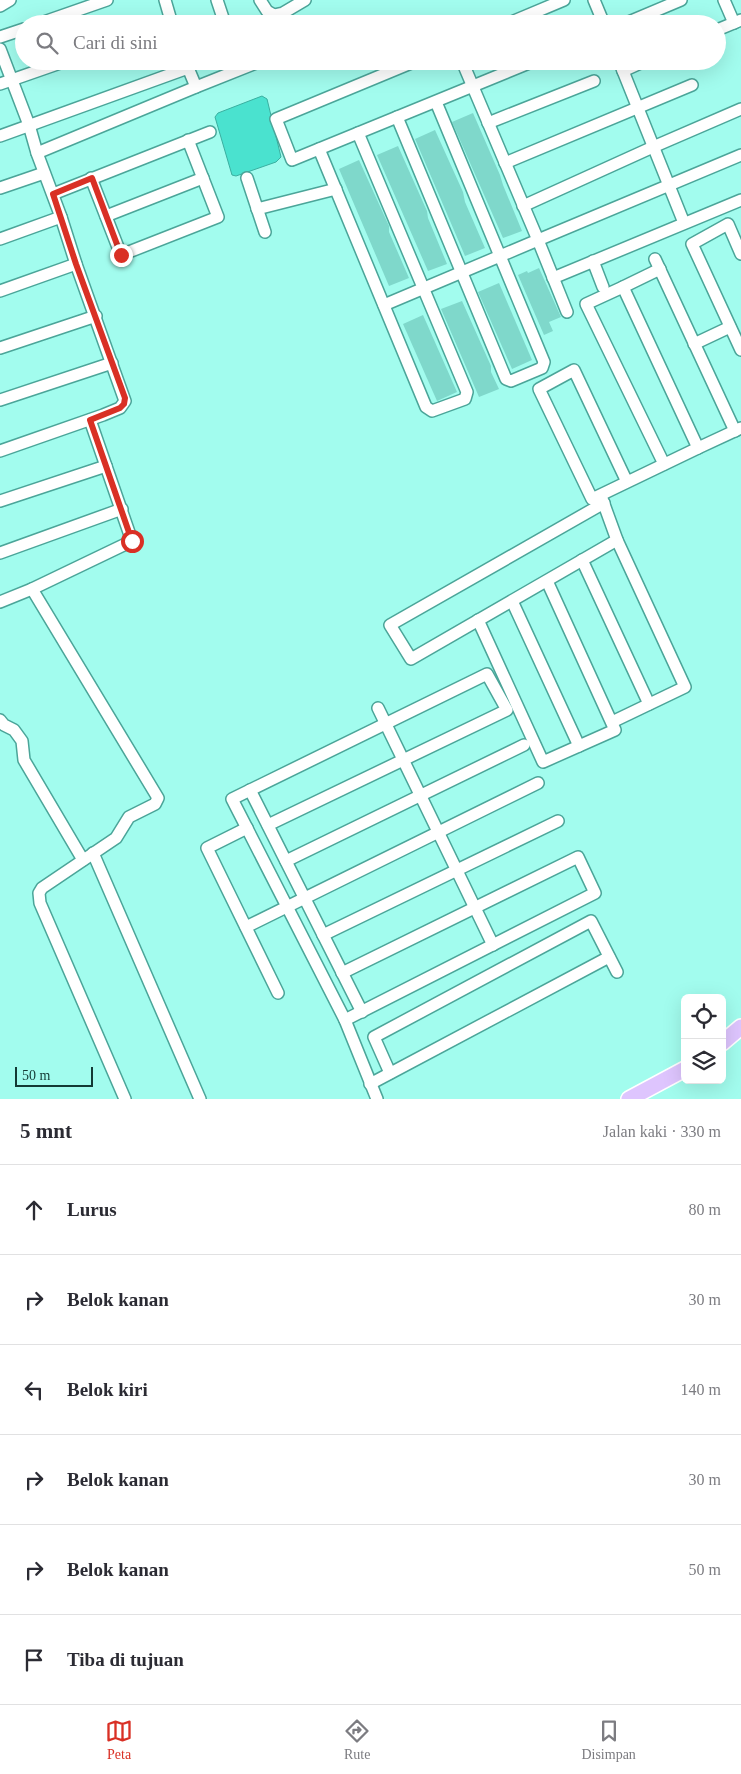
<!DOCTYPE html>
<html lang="id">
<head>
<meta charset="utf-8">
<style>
	:root { --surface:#fff; --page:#f2f2f3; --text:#2b2b33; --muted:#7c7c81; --line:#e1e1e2; --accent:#d93025 }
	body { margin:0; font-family:Georgia,serif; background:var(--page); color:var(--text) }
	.controls { position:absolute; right:15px; bottom:15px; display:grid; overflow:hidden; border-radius:8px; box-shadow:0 5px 20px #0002 }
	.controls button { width:45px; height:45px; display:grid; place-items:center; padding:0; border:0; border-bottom:1px solid var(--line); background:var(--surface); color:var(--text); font:25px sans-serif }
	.scale { position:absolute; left:15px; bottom:12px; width:78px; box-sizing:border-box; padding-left:5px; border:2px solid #133934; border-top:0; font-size:14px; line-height:18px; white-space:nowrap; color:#133934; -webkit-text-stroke:4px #a2fcee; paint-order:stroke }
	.stop { position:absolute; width:15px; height:15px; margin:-11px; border:4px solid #d93025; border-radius:50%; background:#fff }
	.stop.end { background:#d93025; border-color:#fff; box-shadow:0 1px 5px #0008 }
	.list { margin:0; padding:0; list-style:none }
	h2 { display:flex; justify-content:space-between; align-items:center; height:65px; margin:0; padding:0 20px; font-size:21px }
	h2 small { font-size:16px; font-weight:400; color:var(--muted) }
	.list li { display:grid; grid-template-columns:32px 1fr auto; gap:15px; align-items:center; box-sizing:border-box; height:90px; padding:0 20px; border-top:1px solid var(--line) }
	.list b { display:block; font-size:19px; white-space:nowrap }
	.list em { font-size:16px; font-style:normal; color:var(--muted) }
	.icon { flex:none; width:28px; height:28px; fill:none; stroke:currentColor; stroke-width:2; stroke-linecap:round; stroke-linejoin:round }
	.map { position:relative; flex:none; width:741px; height:1099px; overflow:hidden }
	.search { position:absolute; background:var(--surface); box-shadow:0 5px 20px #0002; left:15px; right:15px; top:15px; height:55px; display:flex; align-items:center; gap:12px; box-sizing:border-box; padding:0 18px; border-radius:28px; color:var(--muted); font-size:19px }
	.sheet { height:605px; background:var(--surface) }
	nav { display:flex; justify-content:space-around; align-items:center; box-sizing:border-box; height:70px; border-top:1px solid var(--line); background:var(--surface); font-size:14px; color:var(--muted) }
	nav a { display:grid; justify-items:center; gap:2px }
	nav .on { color:var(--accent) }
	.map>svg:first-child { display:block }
	.water { fill:#4ae2cf; stroke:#3aafa0 }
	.building { fill:#7fd8cb }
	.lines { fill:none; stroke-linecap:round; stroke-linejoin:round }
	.minor-casing { stroke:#4ba599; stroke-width:14 }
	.major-casing { stroke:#fff; stroke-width:18 }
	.minor { stroke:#fff; stroke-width:11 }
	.major { stroke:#dec5fe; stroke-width:15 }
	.route { stroke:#d93025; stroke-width:6 }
</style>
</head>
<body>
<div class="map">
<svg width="741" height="1099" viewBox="0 0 741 1099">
	<rect width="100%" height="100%" fill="#a2fcee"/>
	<polygon class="water" points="262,96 267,99 281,157 276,162 236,176 232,175 215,117 218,113"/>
	<g class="building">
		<polygon points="473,113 500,175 503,185 522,231 503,238 452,122"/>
		<polygon points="435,130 463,192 465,202 485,248 465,256 415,139"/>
		<polygon points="398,146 427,211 428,218 447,264 428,271 377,155"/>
		<polygon points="359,160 389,226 389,232 409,278 389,286 339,169"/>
		<polygon points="539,268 561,317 549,322 553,331 544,335 518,275 527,271 528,273"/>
		<polygon points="499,283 532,360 512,369 478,292"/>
		<polygon points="462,301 491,366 491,372 499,389 479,397 441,309"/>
		<polygon points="423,315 457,392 437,401 403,324"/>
	</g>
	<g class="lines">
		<defs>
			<g id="minor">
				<polyline points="165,0 172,24"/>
				<polyline points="217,0 225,24"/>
				<polyline points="260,0 267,11 274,15 283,13 305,0"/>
				<polyline points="594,0 604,24"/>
				<polyline points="724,0 734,23"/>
				<polyline points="0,6 10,0"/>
				<polyline points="38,24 107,0"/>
				<polyline points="507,24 564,0"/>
				<polyline points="624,24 681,0"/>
				<polyline points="717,30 741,20"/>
				<polyline points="0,37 24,29"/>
				<polyline points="0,49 29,125 37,153 61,217 76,264 125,401 120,408 103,415 0,451"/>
				<polyline points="416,61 276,119 292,160 534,61"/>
				<polyline points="619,61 684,223"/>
				<polyline points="186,63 196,87 256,63"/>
				<polyline points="623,71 645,61"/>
				<polyline points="0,84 66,61"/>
				<polyline points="397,117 506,379 511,381 542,368 544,362 436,102"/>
				<polyline points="488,123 594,81"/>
				<polyline points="0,136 188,68"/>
				<polyline points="319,149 426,407 432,411 465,399 467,392 358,133"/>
				<polyline points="37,153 196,87"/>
				<polyline points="505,163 692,85"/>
				<polyline points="91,178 121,255 218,217 188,140"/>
				<polyline points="247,178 265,232"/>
				<polyline points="0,188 44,173"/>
				<polyline points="53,194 210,132"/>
				<polyline points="523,206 653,147 741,109"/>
				<polyline points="257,209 336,189"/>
				<polyline points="106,216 203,178"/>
				<polyline points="0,239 61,217"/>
				<polyline points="741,254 728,224 692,244 741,350"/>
				<polyline points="655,259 735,431"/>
				<polyline points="593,261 603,287"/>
				<polyline points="660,269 623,287 698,448 741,428"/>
				<polyline points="553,278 741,200"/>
				<polyline points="623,287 586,304 664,464"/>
				<polyline points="0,291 76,264"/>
				<polyline points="384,305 538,240 462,61"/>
				<polyline points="567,312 538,240 741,155"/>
				<polyline points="694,344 730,327"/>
				<polyline points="0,348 96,316"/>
				<polyline points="0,400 112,363"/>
				<polyline points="627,482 574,370 539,389 592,499 698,448"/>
				<polyline points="601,496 617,540 685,687 612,722"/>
				<polyline points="0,501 106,466"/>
				<polyline points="604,503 390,625 411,659 617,540"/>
				<polyline points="0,553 122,509"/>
				<polyline points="582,560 649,704"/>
				<polyline points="32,589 158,798 155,804 129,817 116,838 42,888 39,893 40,903 125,1099"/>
				<polyline points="512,601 579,746"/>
				<polyline points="0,602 32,589 132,541 90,420"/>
				<polyline points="478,620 543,762 615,730 547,581"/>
				<polyline points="378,708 493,945"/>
				<polyline points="0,720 4,725 14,730 22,741 24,760 83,860"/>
				<polyline points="250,790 362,1012"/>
				<polyline points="268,825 507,710 487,674 232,799 345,1020 377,1099"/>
				<polyline points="247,828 207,848 278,993"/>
				<polyline points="93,853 200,1099"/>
				<polyline points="286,861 524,745"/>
				<polyline points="246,927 538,783"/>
				<polyline points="323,935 558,821"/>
				<polyline points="342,973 578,857 595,893 345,1020"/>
				<polyline points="390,1073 374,1037 591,921 617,972"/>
				<polyline points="370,1084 609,957"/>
			</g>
			<g id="major">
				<polyline points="722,1043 741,1027"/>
				<polyline points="629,1099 685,1069"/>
			</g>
		</defs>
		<use href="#minor" class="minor-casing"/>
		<use href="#major" class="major-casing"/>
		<use href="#minor" class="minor"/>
		<use href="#major" class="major"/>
	</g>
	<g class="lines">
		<polyline class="route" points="121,255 92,178 53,194 76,264 125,398 124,404 120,408 90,420 132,541"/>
	</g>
</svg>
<div class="controls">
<button><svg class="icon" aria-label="locate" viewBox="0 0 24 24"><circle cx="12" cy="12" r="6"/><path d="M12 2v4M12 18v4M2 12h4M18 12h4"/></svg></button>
<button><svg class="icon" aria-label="layers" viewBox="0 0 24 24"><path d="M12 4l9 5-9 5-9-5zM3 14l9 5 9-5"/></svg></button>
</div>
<div class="scale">50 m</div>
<div class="stop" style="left:132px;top:541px"></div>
<div class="stop end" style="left:121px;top:255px"></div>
<div class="search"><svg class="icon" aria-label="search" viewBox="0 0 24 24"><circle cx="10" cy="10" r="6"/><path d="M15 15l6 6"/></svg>Cari di sini</div>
</div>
<section class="sheet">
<h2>5 mnt<small>Jalan kaki · 330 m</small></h2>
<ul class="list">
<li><svg class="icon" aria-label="ahead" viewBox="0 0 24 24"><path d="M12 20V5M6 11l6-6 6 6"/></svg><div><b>Lurus</b></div><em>80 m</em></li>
<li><svg class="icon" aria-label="right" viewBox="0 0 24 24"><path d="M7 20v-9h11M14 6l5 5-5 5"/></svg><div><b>Belok kanan</b></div><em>30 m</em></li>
<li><svg class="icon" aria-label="left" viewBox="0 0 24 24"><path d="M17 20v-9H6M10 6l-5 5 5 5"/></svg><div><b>Belok kiri</b></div><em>140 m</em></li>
<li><svg class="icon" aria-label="right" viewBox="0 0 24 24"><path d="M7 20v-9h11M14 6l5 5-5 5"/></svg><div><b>Belok kanan</b></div><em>30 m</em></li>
<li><svg class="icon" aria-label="right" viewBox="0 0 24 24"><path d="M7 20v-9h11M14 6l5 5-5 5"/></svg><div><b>Belok kanan</b></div><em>50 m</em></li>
<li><svg class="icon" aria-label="arrive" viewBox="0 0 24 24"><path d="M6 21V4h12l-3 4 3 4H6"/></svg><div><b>Tiba di tujuan</b></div></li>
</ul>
</section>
<nav>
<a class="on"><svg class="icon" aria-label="map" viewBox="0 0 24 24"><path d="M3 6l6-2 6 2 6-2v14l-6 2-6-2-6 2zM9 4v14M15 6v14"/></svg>Peta</a>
<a><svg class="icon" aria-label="directions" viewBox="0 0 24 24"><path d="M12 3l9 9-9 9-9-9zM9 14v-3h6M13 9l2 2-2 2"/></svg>Rute</a>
<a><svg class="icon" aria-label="saved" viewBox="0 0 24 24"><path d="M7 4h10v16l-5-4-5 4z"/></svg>Disimpan</a>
</nav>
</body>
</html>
